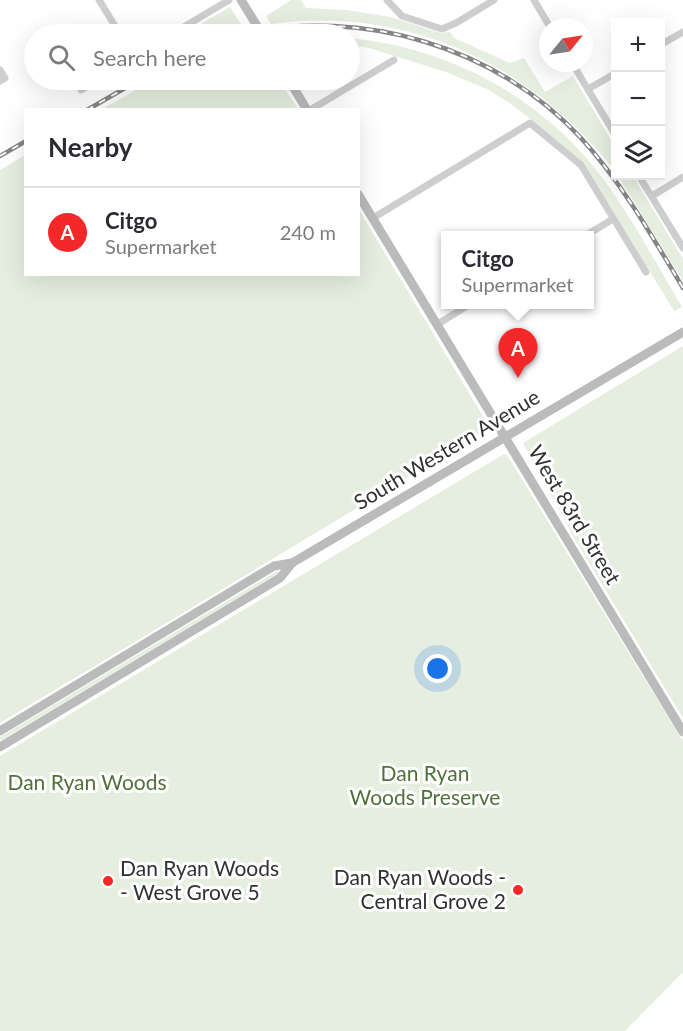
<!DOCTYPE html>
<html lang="en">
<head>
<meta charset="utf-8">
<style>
	:root { --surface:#fff; --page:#f7f7f7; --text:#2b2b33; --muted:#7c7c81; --line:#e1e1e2; --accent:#f32828 }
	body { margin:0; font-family:Lato,sans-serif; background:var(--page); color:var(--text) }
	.controls { position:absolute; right:18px; top:18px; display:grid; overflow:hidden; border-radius:0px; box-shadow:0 6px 24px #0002 }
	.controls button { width:54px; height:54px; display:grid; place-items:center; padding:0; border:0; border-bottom:2px solid var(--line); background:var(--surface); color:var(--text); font:30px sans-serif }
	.compass { position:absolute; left:539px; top:18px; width:54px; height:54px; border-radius:50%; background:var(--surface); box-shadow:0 6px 24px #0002; rotate:60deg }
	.you { position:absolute; left:438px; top:669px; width:21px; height:21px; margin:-15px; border:4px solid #fff; border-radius:50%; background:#1a73e8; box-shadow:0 0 0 9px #1a73e833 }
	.badge { display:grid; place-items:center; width:39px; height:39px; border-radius:50%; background:var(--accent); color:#fff; font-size:20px; font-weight:700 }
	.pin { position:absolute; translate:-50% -50px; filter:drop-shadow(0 2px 3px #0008) }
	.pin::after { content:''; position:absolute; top:32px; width:21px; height:18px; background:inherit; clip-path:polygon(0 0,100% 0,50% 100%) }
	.popup { position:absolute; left:441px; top:231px; width:153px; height:78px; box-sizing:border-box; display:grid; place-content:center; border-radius:0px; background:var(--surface); filter:drop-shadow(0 2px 4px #0005); font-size:20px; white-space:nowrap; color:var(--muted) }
	.popup b { font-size:22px; color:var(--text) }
	.popup::after { content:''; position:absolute; left:50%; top:100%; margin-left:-12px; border:12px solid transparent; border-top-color:var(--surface) }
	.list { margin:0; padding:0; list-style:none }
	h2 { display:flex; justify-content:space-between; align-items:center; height:78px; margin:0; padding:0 24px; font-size:26px }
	h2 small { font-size:20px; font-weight:400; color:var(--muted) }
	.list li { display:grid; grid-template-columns:39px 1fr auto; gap:18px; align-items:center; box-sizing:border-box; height:90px; padding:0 24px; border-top:2px solid var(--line) }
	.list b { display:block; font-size:22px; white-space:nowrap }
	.list p { margin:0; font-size:20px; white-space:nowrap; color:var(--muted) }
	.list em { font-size:20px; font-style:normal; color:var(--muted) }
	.icon { flex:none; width:33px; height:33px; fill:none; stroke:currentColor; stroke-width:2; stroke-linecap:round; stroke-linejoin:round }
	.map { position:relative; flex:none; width:683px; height:1031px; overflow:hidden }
	.search { position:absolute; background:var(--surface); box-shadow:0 6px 24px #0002; left:24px; top:24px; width:336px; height:66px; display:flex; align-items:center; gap:15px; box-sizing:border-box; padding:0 21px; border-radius:33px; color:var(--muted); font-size:22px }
	.panel { position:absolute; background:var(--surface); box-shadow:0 6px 24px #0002; left:24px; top:108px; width:336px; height:168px; border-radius:0px }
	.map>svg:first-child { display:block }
	.green { fill:#e6efdf }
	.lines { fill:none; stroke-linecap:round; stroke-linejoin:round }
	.street { stroke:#cecece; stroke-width:7 }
	.secondary { stroke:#bbb; stroke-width:9 }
	.rail-casing { stroke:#868686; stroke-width:4.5 }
	.rail { stroke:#fff; stroke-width:2; stroke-dasharray:7; stroke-linecap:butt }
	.poi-dot { fill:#f32828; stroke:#fff; stroke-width:2 }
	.labels { text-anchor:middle; stroke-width:6; stroke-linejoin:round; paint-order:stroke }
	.street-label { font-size:21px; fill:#313131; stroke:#fff }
	.park-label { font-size:21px; fill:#50713a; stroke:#fff }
	.poi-label { font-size:21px; fill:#313131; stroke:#fff; text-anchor:start }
</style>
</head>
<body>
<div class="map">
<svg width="683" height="1031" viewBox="0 0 683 1031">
	<rect width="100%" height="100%" fill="#fff"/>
	<g class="green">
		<path d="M291,0H301L306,8L346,10L391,17L441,33L450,32L454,38L510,63L524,58L545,92L573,76L615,147V171C532,65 407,5 271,24L266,16Z"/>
		<polygon points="230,7 244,29 224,34 183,34"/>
		<path d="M350,38C444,47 534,93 594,167C628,210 654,260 682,307L674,311L584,163L538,125L511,104L489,90L446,72L369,48L350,45Z"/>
		<polygon points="154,80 279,80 298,109 102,109"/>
		<polygon points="25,155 26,274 358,274 359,210 490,428 0,723 0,170"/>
		<polygon points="618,176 633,176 683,259 683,281"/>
		<polygon points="683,346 683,718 577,543 523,443"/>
		<polygon points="504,454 507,455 683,741 683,972 625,1031 0,1031 0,756"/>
		<polygon points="277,571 278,574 0,741 0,737"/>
	</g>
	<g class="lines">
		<g class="street">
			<polyline points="99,0 120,34"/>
			<polyline points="387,0 402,16 442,29 456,23 494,0"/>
			<polyline points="534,0 550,27"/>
			<polyline points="172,34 229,0"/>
			<polyline points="660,45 683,32"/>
			<polyline points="572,63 616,136"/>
			<polyline points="0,70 5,78 0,81"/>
			<polyline points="588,89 616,73"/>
			<polyline points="81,90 98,80"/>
			<polyline points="310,110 394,60"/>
			<polyline points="639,176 683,248"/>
			<polyline points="652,196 683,177"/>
			<polyline points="373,218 530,123 581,165 646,272"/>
			<polyline points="585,236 613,219"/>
			<polyline points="438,324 470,304"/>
		</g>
		<g class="secondary">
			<polyline points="241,0 262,34"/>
			<polyline points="289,80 307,110"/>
			<polyline points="358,194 683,732"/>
			<polyline points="0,731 274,566 292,563 683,332"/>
			<polyline points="0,747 280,578 292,563"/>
		</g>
		<defs>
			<g id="rail">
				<path d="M241,34C362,7 497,47 581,138C622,183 652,236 683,288"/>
				<polyline points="87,110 139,80"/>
				<polyline points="0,156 26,141"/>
			</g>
		</defs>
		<use href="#rail" class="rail-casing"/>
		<use href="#rail" class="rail"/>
	</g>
	<g class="poi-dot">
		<circle cx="108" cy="881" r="6"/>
		<circle cx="518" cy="890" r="6"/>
	</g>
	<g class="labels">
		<g class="street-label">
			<text transform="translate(447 450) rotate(-31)" y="7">South Western Avenue</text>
			<text transform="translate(574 515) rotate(59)" y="7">West 83rd Street</text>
		</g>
		<g class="park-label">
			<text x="425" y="781">Dan Ryan<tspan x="425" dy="24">Woods Preserve</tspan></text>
			<text x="87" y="790">Dan Ryan Woods</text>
		</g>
		<g class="poi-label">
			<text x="120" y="876">Dan Ryan Woods<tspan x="120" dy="24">- West Grove 5</tspan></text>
			<text x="506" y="885" text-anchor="end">Dan Ryan Woods -<tspan x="506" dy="24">Central Grove 2</tspan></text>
		</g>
	</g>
</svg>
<div class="controls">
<button>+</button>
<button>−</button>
<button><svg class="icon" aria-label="layers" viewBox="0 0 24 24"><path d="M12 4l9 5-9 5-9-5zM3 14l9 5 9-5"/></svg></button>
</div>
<svg class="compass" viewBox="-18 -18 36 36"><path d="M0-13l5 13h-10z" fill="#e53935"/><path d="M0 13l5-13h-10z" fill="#7c7c81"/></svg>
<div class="you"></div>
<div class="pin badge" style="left:518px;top:378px">A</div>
<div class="popup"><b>Citgo</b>Supermarket</div>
<div class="search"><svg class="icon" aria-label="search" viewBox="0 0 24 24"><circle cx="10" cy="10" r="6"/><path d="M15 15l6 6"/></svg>Search here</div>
<section class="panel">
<h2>Nearby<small></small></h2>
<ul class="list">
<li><span class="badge">A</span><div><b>Citgo</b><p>Supermarket</p></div><em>240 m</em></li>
</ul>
</section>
</div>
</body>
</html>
